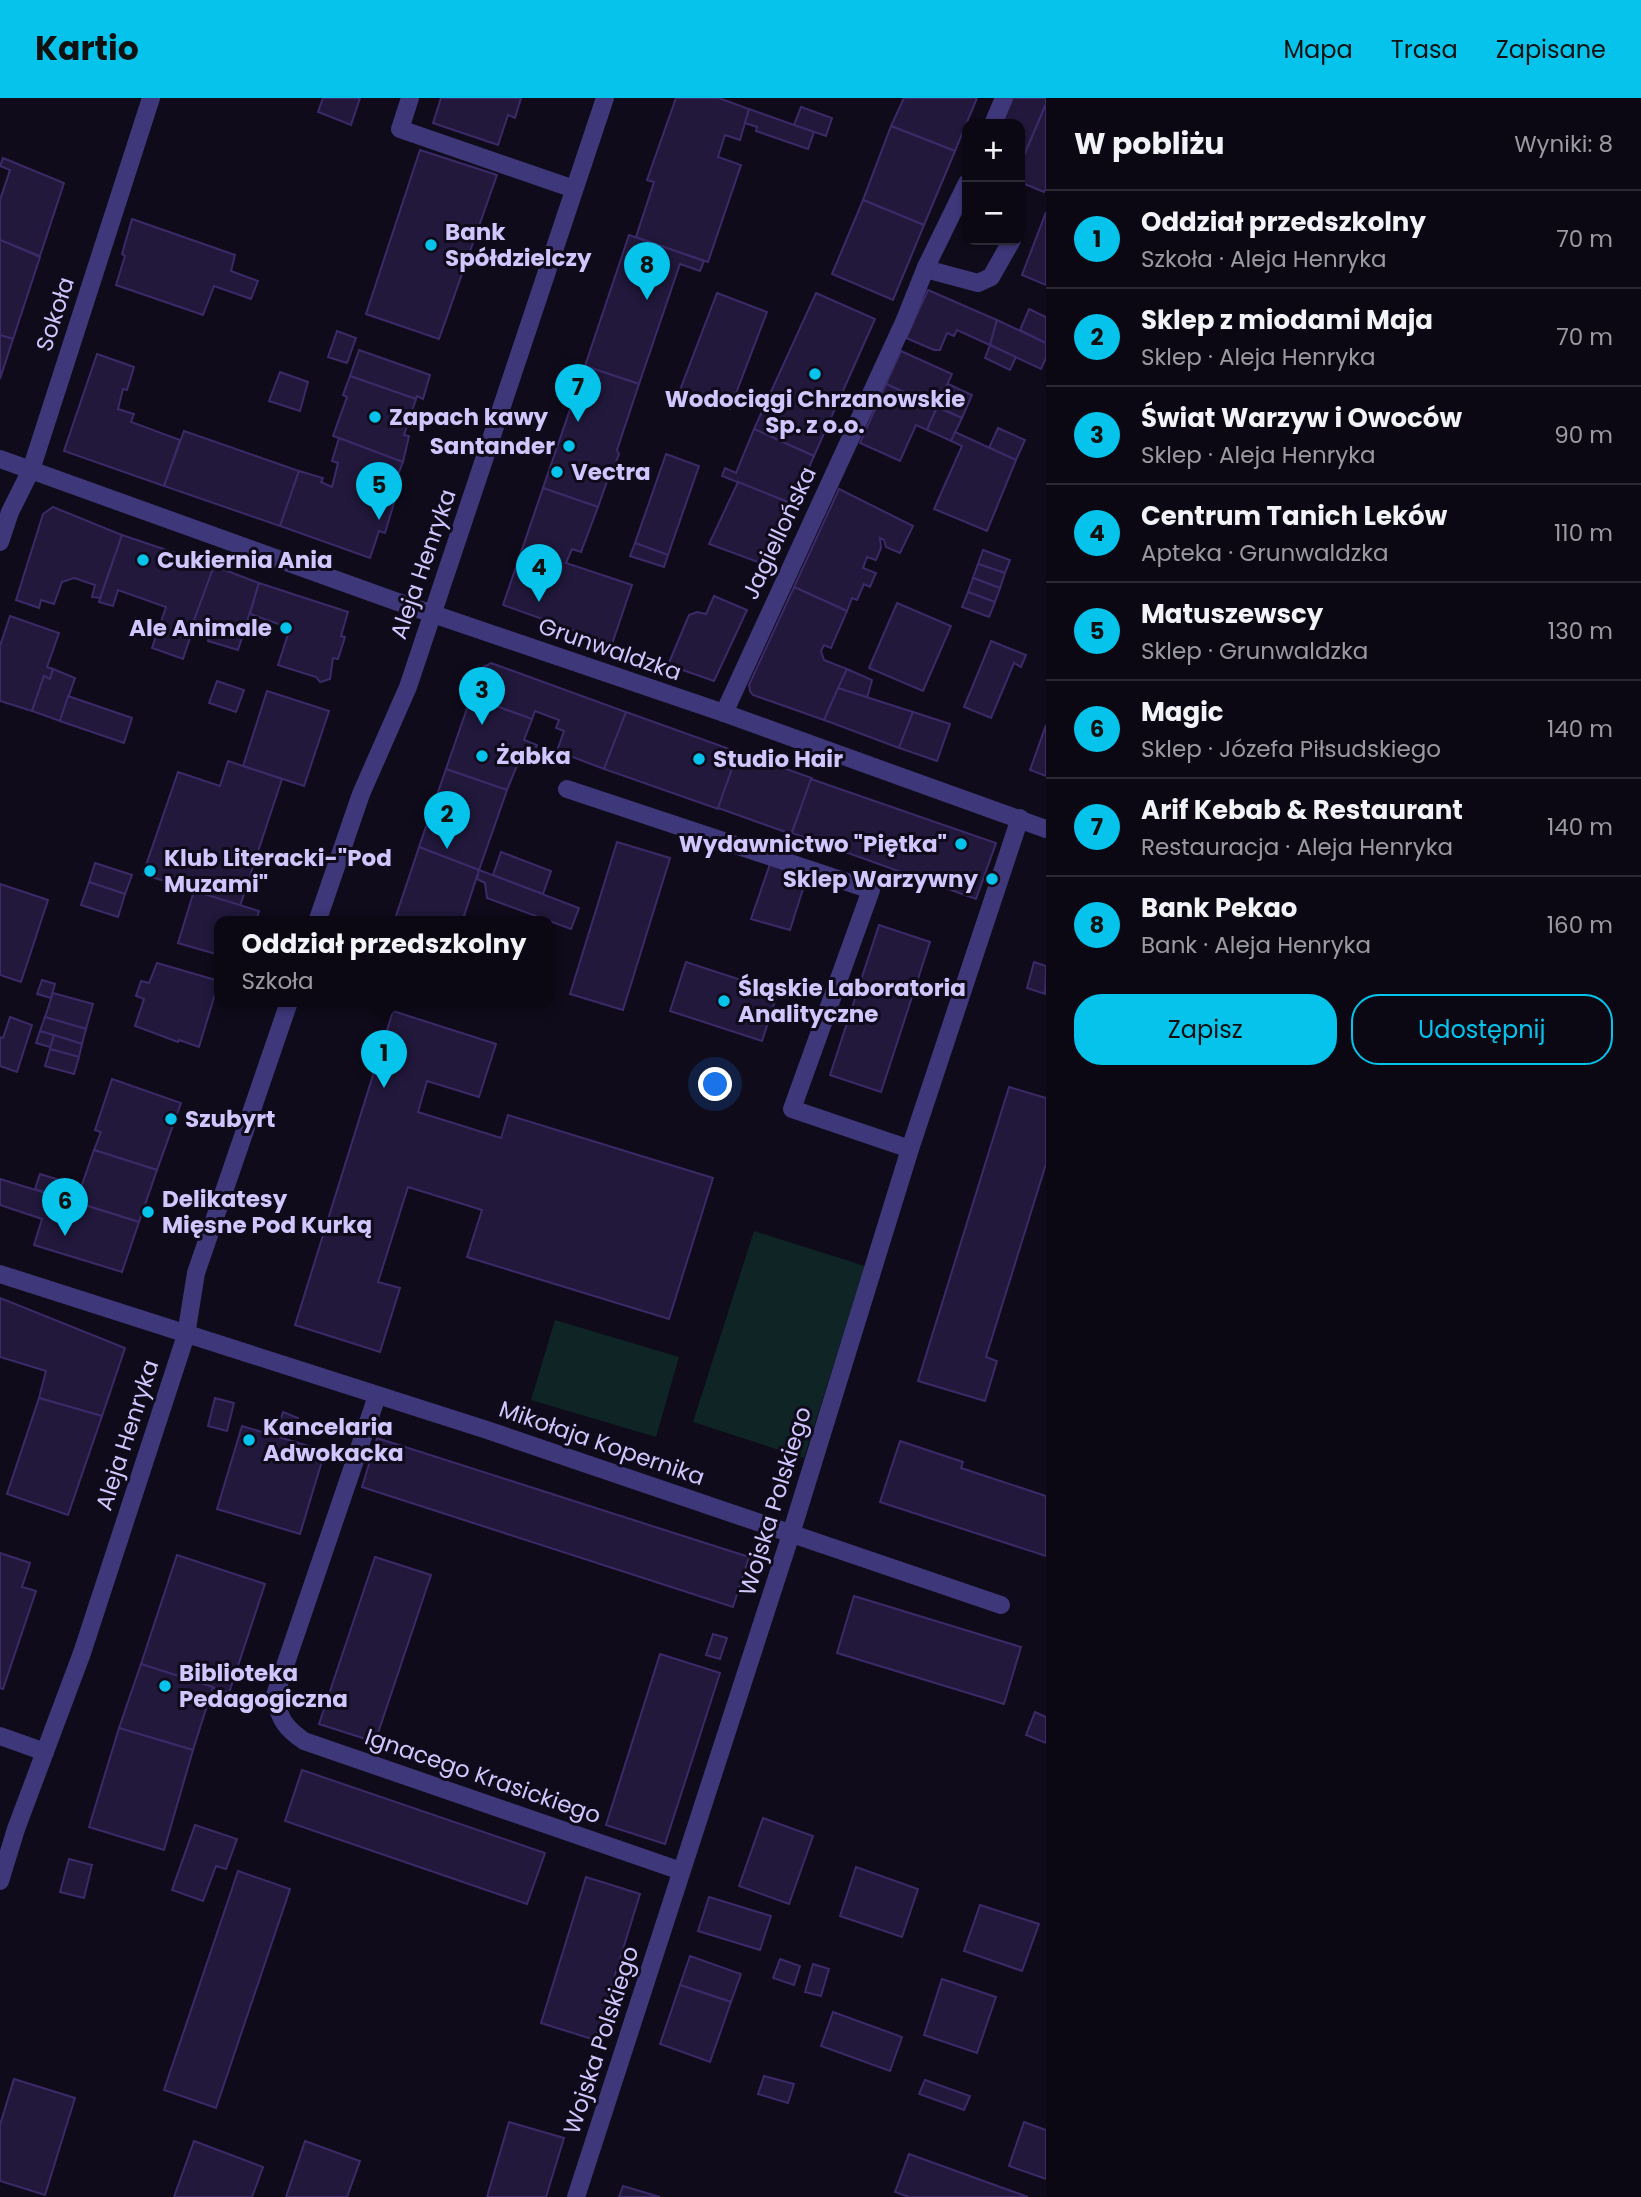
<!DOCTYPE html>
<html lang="pl">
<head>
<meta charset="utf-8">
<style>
	:root { --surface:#0b0814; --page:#191622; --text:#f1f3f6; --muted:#9a9aa0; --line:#2b2934; --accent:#05c3eb }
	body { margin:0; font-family:Poppins,sans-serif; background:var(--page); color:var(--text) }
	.controls { position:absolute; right:21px; top:21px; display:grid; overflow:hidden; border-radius:14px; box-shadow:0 2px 5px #0004 }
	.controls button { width:63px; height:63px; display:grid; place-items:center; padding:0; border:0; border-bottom:2px solid var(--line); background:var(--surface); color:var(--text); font:35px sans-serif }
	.you { position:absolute; left:716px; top:987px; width:24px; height:24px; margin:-18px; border:5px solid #fff; border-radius:50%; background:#1a73e8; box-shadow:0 0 0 10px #1a73e833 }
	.badge { display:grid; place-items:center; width:46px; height:46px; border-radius:50%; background:var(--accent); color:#111; font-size:23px; font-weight:700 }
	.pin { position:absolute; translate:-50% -58px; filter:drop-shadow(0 2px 4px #0008) }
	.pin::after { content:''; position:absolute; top:37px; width:24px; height:21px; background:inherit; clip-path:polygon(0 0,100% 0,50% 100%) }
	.popup { position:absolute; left:214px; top:818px; width:340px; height:91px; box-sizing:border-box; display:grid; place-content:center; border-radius:14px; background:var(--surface); filter:drop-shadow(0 2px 5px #0005); font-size:23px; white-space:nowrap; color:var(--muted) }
	.popup b { font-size:26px; color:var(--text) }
	.popup::after { content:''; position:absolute; left:50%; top:100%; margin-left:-14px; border:14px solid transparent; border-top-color:var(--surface) }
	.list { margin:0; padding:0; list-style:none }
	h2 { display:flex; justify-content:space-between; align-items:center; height:91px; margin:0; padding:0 28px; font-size:30px }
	h2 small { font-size:23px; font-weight:400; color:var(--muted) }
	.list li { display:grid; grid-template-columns:46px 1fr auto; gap:21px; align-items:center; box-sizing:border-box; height:98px; padding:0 28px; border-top:2px solid var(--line) }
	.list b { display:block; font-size:26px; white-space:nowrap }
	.list p { margin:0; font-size:23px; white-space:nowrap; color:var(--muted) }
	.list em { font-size:23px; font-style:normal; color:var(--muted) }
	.actions { display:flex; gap:14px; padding:21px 28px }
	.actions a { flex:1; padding:16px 0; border:2px solid var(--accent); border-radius:28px; text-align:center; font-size:24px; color:var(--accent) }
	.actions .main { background:var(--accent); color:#111 }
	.map { position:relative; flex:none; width:1046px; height:2099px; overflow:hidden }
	header { display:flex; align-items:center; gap:42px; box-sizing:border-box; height:98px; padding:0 35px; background:var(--accent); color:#111 }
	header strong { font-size:33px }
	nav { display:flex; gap:38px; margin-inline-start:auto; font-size:24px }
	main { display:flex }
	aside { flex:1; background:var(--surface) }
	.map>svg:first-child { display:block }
	.green { fill:#0e2425 }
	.building { fill:#21183b; stroke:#3b2a67; stroke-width:2 }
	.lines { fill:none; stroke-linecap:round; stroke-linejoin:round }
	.lane { stroke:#3e3779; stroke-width:18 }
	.street { stroke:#3e3779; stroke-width:18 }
	.poi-dot { fill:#05c3eb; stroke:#0f0b1b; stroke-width:2.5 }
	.labels { text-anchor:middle; stroke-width:6; stroke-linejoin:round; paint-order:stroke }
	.poi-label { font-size:23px; font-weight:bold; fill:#d1c6fe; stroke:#0f0b1b; text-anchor:start }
	.street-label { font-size:23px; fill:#d1c6fe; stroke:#0f0b1b }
</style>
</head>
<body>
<header>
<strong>Kartio</strong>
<nav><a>Mapa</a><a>Trasa</a><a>Zapisane</a></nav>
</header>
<main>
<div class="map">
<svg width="1046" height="2099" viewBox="0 0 1046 2099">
	<rect width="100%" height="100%" fill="#0f0b1b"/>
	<g class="green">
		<polygon points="754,1133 865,1168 804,1360 693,1324"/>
		<polygon points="555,1222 679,1259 656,1339 531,1302"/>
	</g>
	<g class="building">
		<polygon points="323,0 360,0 351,27 318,14"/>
		<polygon points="441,0 521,0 515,20 508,17 498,47 433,25"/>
		<polygon points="676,0 719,0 749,11 740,42 725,37 718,59 741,67 708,164 636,139 654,84 647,82"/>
		<polygon points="904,0 977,0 955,53 891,28"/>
		<polygon points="1011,0 1046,0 1046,6 1020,67 1020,26 1000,26"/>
		<polygon points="1046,6 1046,91 1044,94 1020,84 1020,67"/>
		<polygon points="801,9 832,20 826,38 794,27"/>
		<polygon points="749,11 814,34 808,51 756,33 757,29 745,25"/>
		<polygon points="891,28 955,53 924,127 863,102"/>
		<polygon points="420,52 497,77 439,241 366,216"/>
		<polygon points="3,60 64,85 40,158 0,142 0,102 10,72 0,68"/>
		<polygon points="863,102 924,127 893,202 832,176"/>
		<polygon points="1046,114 1046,187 1022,177"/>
		<polygon points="132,121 235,157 231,173 258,183 251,201 214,188 203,217 116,187 125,158 122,156"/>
		<polygon points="629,137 704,163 700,173 680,166 639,286 585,268"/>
		<polygon points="0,142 40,159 13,241 0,237"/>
		<polygon points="928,192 997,222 990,247 957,232 954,238 947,235 940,252 934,252 906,240"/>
		<polygon points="717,195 767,214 730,311 680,292"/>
		<polygon points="816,195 875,221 814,358 754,331"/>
		<polygon points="1029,211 1046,219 1046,245 1020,232"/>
		<polygon points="997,222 1046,245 1046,260 1041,271 990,247"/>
		<polygon points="337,233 356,240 347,265 328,259"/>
		<polygon points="0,237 13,241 0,281"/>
		<polygon points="990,247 1016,259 1010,272 985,260"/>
		<polygon points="359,252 430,277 423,301 417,298 416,301 350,278"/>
		<polygon points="901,253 952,276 937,309 886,286"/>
		<polygon points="97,256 134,269 127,292 123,291 118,311 134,316 131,324 180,342 164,388 64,353"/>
		<polygon points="585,268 639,286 617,352 619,356 616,364 619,365 614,377 610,375 598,409 543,390"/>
		<polygon points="280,274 308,284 300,313 269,303"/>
		<polygon points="350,278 416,301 404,337 409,338 403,364 333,338 347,299 343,297"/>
		<polygon points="886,286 937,309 927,332 916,327 900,363 860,345"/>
		<polygon points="948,286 972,297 962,320 937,309"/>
		<polygon points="937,309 962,320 951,343 927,332"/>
		<polygon points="998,330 1025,342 1016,362 989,350"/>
		<polygon points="754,331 814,358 793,406 722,378 725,370 736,375"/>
		<polygon points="184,333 299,373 280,428 164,388"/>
		<polygon points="955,334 1016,362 987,433 934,411 962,348 951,343"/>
		<polygon points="339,340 403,364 395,384 400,385 385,435 379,433 370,460 280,428 299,373 323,380 321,384 332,389 338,365 332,363"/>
		<polygon points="666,356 699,368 668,457 635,445"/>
		<polygon points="738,384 793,406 766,467 709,446"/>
		<polygon points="543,390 598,409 581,454 572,451 566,465 632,487 612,546 503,507"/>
		<polygon points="839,391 913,428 900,455 886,449 884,442 880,440 881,450 876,462 867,459 863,470 876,475 870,489 864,486 857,502 852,500 847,513 794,489"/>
		<polygon points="53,409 122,437 100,500 92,499 95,487 74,480 62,484 54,506 41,502 39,510 16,502 43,416"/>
		<polygon points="122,437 214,468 183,561 152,550 166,509 118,492 113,508 99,504"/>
		<polygon points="635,445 668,457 664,469 630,458"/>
		<polygon points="983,452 1010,462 1005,475 978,466"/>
		<polygon points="978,466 1005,475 1000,490 973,480"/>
		<polygon points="214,468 259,485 238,552 208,543 212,529 194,522"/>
		<polygon points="973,480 1000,490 995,504 968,494"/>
		<polygon points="259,485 348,514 341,538 345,539 338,561 333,560 330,581 320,584 316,579 278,567 290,530 250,516"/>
		<polygon points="794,489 847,513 831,550 824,547 821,553 824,562 847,571 824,622 753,597 750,593 749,587"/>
		<polygon points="968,494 995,504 989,519 962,509"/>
		<polygon points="714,498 747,512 714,583 668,567 689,517 697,514 706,516"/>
		<polygon points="897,505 951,528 923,593 869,570"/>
		<polygon points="10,518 59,535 47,569 53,571 50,581 44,578 32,613 0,603 0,548"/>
		<polygon points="991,543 1026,557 1021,569 1014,565 991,620 964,609"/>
		<polygon points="491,565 626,614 604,671 557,653 564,633 556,630 559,622 535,613 532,621 471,599 482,570"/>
		<polygon points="53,571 75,580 60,623 32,613 44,578 50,581"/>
		<polygon points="847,571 872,582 867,600 838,590"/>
		<polygon points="217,583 244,592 236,614 209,605"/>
		<polygon points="838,590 913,614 899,650 824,622"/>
		<polygon points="267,593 329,613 304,688 243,668"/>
		<polygon points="68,598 132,620 124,645 60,623"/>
		<polygon points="471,599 532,621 524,642 537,647 531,664 520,660 507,692 446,671"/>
		<polygon points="626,614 738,654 718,711 604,671"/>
		<polygon points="913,614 950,626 937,663 899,650"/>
		<polygon points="1046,627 1046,678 1030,672"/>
		<polygon points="738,654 812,680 791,736 718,710"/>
		<polygon points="228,663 282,681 240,808 143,776 178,674 220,688"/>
		<polygon points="446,671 507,692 479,772 419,749"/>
		<polygon points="811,681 996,745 976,801 792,735"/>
		<polygon points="617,744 670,760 623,912 570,896"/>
		<polygon points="419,749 479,772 464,818 474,822 473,824 394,824"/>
		<polygon points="501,754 551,773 543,796 493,777"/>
		<polygon points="771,763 808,775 790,832 751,821"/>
		<polygon points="95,765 132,777 125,796 89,784"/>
		<polygon points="479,772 579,810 571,831 487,800 485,785 477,781"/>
		<polygon points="89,784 125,796 118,819 81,807"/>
		<polygon points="0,786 48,802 21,884 0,877"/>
		<polygon points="194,793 259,813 256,824 219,824 219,857 178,845"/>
		<polygon points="879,827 930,844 881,994 830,977"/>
		<polygon points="686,864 778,894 762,943 670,913"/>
		<polygon points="1034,864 1046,868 1045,896 1027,890"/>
		<polygon points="157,865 219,883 199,949 179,942 178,944 135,928 144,901 136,898 141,883 149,885"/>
		<polygon points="42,882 55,886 51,900 37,896"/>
		<polygon points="53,895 93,906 86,931 45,919"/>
		<polygon points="393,913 496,946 479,999 427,983 418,1014 501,1040 508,1017 713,1080 669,1221 467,1159 482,1112 408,1089 378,1184 400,1190 380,1254 295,1227"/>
		<polygon points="10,919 32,927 17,974 0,968 0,939 3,940"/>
		<polygon points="45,919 86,931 82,946 40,933"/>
		<polygon points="40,933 54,937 50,949 36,945"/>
		<polygon points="54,937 82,946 79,959 50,951"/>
		<polygon points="50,951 79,959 74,976 45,968"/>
		<polygon points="112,981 181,1005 157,1072 94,1052 101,1034 95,1032"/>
		<polygon points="1009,989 1046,1000 1046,1066 986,1259 997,1263 985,1303 918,1283"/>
		<polygon points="94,1052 157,1072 139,1124 76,1104"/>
		<polygon points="40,1076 69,1085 65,1100 35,1091"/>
		<polygon points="0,1081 139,1124 122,1174 34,1147 42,1121 0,1107"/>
		<polygon points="0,1200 125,1250 102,1318 39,1300 46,1273 0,1259"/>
		<polygon points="39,1300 102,1318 68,1417 7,1396"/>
		<polygon points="215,1300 234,1305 227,1333 208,1328"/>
		<polygon points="283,1314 298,1320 293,1336 278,1330"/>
		<polygon points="242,1328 325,1353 300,1436 217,1411"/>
		<polygon points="377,1340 749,1459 733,1509 362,1389"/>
		<polygon points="900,1343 963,1364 961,1370 1046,1398 1046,1458 880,1404"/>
		<polygon points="0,1455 30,1465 22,1489 36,1493 3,1591 0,1590"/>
		<polygon points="177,1457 265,1486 229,1595 141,1566"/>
		<polygon points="375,1459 431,1477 375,1644 319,1626"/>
		<polygon points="854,1498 1021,1549 1004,1606 837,1555"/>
		<polygon points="713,1536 727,1540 720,1561 706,1557"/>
		<polygon points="660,1556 720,1575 665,1746 606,1727"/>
		<polygon points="141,1566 213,1589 193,1652 119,1630"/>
		<polygon points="1035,1614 1046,1619 1046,1645 1026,1637"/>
		<polygon points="119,1630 193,1652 164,1752 89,1729"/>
		<polygon points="302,1672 545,1755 527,1806 285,1723"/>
		<polygon points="763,1720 813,1738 789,1806 739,1788"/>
		<polygon points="195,1727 237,1741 226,1771 216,1768 203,1803 172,1792"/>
		<polygon points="69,1761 92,1767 84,1800 60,1794"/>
		<polygon points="856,1769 918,1791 902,1839 840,1818"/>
		<polygon points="238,1773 290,1791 216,2010 164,1992"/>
		<polygon points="586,1779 640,1796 595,1942 541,1925"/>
		<polygon points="709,1799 771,1818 760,1852 698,1833"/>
		<polygon points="980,1807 1039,1826 1022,1873 964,1853"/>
		<polygon points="690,1858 741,1876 731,1904 680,1887"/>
		<polygon points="780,1861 800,1868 794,1887 773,1880"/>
		<polygon points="813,1866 829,1871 821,1898 805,1894"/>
		<polygon points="942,1881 996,1899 977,1955 924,1937"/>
		<polygon points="680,1887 731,1904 710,1964 660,1946"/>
		<polygon points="833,1914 902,1939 890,1973 821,1948"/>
		<polygon points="764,1978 794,1986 788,2005 758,1996"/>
		<polygon points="14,1981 75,2000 45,2097 0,2083 0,2027"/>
		<polygon points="925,1982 970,1998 964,2012 919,1996"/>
		<polygon points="509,2024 564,2040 546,2099 487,2099"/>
		<polygon points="1024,2024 1046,2032 1046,2081 1009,2068"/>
		<polygon points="194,2043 263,2069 252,2099 174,2099"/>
		<polygon points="305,2043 360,2063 347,2099 286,2099"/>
		<polygon points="909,2056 1028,2099 909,2099 895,2094"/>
		<polygon points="623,2088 660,2099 619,2099"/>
	</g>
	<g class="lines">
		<g class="lane">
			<polyline points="410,0 400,31 574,91"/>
			<polyline points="926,169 933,173 978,185 991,179 1012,142"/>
			<path d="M377,1298L274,1600C281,1622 284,1629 304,1643L681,1773"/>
		</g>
		<g class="street">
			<polyline points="993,26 1004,0"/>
			<polyline points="0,361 395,503 724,615 1046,731"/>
			<polyline points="0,444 10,414 31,372 151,0"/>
			<polyline points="724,615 904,224 926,169 967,85"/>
			<polyline points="567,691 871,792 792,1011 910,1051"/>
			<polyline points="317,824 361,696 408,589 605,0"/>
			<polyline points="0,1176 487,1332 1001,1507"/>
			<polyline points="0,1638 45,1654"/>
			<polyline points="0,1783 16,1731 82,1555 186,1237 196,1175 289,904"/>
			<polyline points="576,2099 791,1436 910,1051 1020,720"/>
		</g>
	</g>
	<g class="poi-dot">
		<circle cx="431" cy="147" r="7"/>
		<circle cx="815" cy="276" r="7"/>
		<circle cx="375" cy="319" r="7"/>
		<circle cx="569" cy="348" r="7"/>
		<circle cx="557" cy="374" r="7"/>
		<circle cx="143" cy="462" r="7"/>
		<circle cx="286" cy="530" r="7"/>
		<circle cx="482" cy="658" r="7"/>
		<circle cx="699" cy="661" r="7"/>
		<circle cx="961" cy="746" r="7"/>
		<circle cx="150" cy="773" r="7"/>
		<circle cx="992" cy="781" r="7"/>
		<circle cx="724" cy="903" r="7"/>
		<circle cx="171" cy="1021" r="7"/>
		<circle cx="148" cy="1114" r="7"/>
		<circle cx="249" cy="1342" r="7"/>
		<circle cx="165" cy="1588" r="7"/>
	</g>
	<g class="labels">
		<g class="poi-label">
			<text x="445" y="142">Bank<tspan x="445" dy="26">Spółdzielczy</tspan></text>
			<text x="815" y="309" text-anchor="middle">Wodociągi Chrzanowskie<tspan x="815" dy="26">Sp. z o.o.</tspan></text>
			<text x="389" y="327">Zapach kawy</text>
			<text x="555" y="356" text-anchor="end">Santander</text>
			<text x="571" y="382">Vectra</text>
			<text x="157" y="470">Cukiernia Ania</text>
			<text x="272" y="538" text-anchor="end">Ale Animale</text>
			<text x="496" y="666">Żabka</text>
			<text x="713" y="669">Studio Hair</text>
			<text x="947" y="754" text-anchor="end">Wydawnictwo "Piętka"</text>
			<text x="164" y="768">Klub Literacki-"Pod<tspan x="164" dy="26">Muzami"</tspan></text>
			<text x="978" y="789" text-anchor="end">Sklep Warzywny</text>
			<text x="738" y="898">Śląskie Laboratoria<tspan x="738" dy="26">Analityczne</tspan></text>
			<text x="185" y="1029">Szubyrt</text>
			<text x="162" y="1109">Delikatesy<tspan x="162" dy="26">Mięsne Pod Kurką</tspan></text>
			<text x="263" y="1337">Kancelaria<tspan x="263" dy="26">Adwokacka</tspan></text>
			<text x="179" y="1583">Biblioteka<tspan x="179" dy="26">Pedagogiczna</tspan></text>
		</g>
		<g class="street-label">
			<text transform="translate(55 216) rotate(-72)" y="8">Sokoła</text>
			<text transform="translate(779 435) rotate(-65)" y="8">Jagiellońska</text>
			<text transform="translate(423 466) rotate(-71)" y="8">Aleja Henryka</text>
			<text transform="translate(610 551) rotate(19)" y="8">Grunwaldzka</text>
			<text transform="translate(127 1337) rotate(-72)" y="8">Aleja Henryka</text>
			<text transform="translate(602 1345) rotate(19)" y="8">Mikołaja Kopernika</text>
			<text transform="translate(775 1403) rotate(-73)" y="8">Wojska Polskiego</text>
			<text transform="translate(483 1678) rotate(19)" y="8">Ignacego Krasickiego</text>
			<text transform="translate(601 1942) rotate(-72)" y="8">Wojska Polskiego</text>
		</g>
	</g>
</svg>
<div class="controls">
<button>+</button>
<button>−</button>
</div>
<div class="you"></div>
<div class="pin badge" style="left:384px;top:990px">1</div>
<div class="popup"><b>Oddział przedszkolny</b>Szkoła</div>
<div class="pin badge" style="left:447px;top:751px">2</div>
<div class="pin badge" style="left:482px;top:627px">3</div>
<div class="pin badge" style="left:539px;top:504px">4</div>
<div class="pin badge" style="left:379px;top:422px">5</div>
<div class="pin badge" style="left:65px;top:1138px">6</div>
<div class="pin badge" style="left:578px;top:324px">7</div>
<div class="pin badge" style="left:647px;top:202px">8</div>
</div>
<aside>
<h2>W pobliżu<small>Wyniki: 8</small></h2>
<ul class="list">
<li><span class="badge">1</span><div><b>Oddział przedszkolny</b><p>Szkoła · Aleja Henryka</p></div><em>70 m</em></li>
<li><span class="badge">2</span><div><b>Sklep z miodami Maja</b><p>Sklep · Aleja Henryka</p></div><em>70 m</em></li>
<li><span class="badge">3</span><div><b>Świat Warzyw i Owoców</b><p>Sklep · Aleja Henryka</p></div><em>90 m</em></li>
<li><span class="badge">4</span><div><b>Centrum Tanich Leków</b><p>Apteka · Grunwaldzka</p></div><em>110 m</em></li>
<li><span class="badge">5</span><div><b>Matuszewscy</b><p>Sklep · Grunwaldzka</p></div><em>130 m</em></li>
<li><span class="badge">6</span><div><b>Magic</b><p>Sklep · Józefa Piłsudskiego</p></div><em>140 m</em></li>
<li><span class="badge">7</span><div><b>Arif Kebab &amp; Restaurant</b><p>Restauracja · Aleja Henryka</p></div><em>140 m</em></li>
<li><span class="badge">8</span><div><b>Bank Pekao</b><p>Bank · Aleja Henryka</p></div><em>160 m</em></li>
</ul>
<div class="actions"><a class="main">Zapisz</a><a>Udostępnij</a></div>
</aside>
</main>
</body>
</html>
